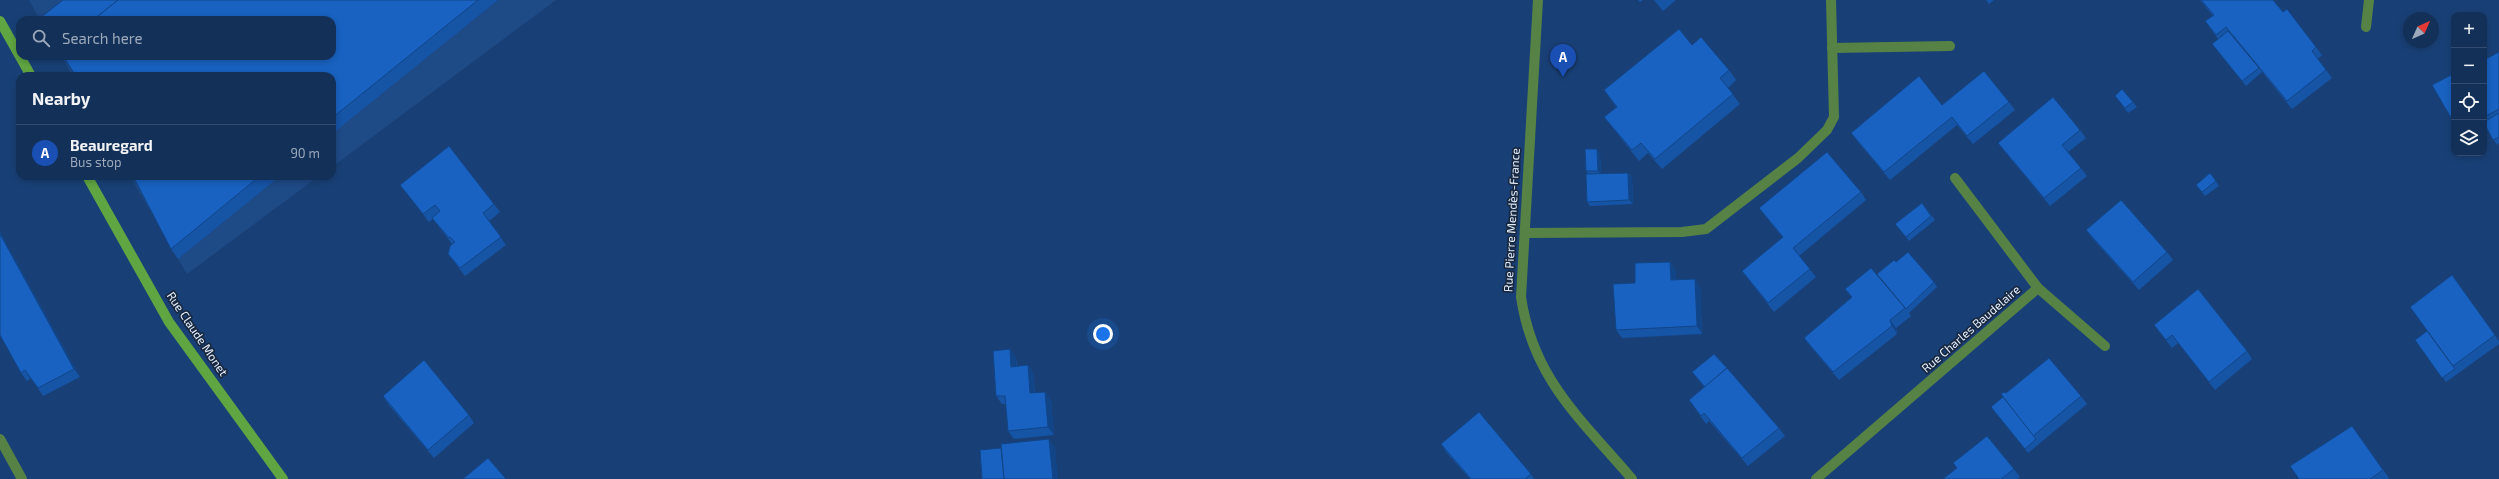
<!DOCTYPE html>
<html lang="en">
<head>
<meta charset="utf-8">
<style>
	:root { --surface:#133058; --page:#1c385e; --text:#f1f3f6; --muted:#9da9ba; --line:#324b6e; --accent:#90b9f0 }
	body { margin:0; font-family:"Exo 2",sans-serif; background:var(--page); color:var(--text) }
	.controls { position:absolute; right:12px; top:12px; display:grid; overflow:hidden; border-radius:8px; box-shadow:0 2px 6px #0003 }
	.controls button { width:36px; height:36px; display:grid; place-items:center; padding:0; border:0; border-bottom:1px solid var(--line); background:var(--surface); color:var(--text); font:20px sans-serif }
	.compass { position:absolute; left:2403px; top:12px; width:36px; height:36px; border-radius:50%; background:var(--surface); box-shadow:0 2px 6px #0003; rotate:45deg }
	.you { position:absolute; left:1103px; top:334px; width:14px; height:14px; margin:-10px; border:3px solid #fff; border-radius:50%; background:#1a73e8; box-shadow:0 0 0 6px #1a73e833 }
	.badge { display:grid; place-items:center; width:26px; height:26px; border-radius:50%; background:var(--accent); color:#fff; font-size:13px; font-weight:700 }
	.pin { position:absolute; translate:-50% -33px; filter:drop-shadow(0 1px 2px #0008) }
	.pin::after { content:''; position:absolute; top:21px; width:14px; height:12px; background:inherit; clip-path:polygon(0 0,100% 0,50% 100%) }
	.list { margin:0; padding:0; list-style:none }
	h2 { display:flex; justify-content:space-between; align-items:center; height:52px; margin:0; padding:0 16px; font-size:17px }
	h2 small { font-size:13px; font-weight:400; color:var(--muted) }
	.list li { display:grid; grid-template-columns:26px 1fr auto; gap:12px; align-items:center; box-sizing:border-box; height:56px; padding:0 16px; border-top:1px solid var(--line) }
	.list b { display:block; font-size:15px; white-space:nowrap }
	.list p { margin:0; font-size:13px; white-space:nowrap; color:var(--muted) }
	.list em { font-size:13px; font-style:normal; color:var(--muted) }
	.icon { flex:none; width:22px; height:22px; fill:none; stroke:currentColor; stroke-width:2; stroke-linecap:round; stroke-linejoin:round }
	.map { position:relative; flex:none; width:2499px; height:479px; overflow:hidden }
	.search { position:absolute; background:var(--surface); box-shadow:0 2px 6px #0003; left:16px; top:16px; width:320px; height:44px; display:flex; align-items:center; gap:10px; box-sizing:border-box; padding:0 14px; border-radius:12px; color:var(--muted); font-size:15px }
	.panel { position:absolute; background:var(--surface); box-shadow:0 2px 6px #0003; left:16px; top:72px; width:320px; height:108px; border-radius:12px }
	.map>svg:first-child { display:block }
	.built { fill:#1e4a86 }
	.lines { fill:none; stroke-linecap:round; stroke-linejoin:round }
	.lane { stroke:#578245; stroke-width:10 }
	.street { stroke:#578245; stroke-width:10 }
	.secondary { stroke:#5fa541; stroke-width:10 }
	.wall { fill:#1654a6 }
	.shaded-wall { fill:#124587 }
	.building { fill:#1962c1; stroke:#124587 }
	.labels { text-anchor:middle; stroke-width:3.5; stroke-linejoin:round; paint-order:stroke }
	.street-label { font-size:12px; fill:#e7f0fd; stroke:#172840 }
</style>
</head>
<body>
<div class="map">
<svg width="2499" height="479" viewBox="0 0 2499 479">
	<rect width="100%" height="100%" fill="#194076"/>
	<g class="built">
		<polygon points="29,0 556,0 332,167 332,76 73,76 61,56 332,56 332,20 40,20"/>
		<polygon points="130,176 319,176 187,274"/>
	</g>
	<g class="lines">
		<polyline class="lane" points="2038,288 2105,346"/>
		<g class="street">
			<path d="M1538,0L1521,297C1533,379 1581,419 1632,479"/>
			<polyline points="2366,27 2369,0"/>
			<polyline points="1832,48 1950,46"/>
			<polyline points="1525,233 1682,232 1706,229 1798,158 1827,130 1834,117 1831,0"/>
			<polyline points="0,439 22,479"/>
			<polyline points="1816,479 2038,288 1955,178"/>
		</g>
		<g class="secondary">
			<polyline points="0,21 31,76"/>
			<polyline points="87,176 169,322 283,479"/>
		</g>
	</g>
	<g class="wall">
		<polygon points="63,0 498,0 332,134 332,76"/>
		<polygon points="1638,0 1643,0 1640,2"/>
		<polygon points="1654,0 1676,0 1663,11"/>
		<polygon points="1986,0 1994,0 1989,4"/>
		<polygon points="2200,0 2273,0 2283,12 2316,47 2322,55 2318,59 2332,78 2292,109 2262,72 2246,86 2212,44 2218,39 2205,21 2213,16"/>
		<polygon points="1692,45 1729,70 1736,80 1728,88 1740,104 1662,169 1648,153 1639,161 1612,127 1604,117 1616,107 1604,90"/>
		<polygon points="2499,52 2499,143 2497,145 2486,127 2484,128 2484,60"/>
		<polygon points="2115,96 2133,102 2137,107 2128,113"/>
		<polygon points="2009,102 2015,110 1973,144 1957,125 1890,180 1857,141 1851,133 1942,105"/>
		<polygon points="2080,130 2086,138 2068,152 2081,168 2087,176 2050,206 2004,151 1998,143"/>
		<polygon points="1600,154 1601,174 1628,173 1632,177 1633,204 1590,206 1587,202 1588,174 1586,171"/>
		<polygon points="2210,173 2219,186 2205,196 2196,185"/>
		<polygon points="133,176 280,176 178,259 171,249"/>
		<polygon points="400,185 494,204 500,212 489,221 506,245 465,276 448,254 452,244 433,219 429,222"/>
		<polygon points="1861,192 1866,200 1799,256 1816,277 1774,312 1748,279 1742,271 1783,238 1765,216 1759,208"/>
		<polygon points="1922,203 1935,220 1909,241 1895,224"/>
		<polygon points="2086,230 2167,252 2173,260 2139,290 2092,238"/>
		<polygon points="0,232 80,377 43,396 31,378 27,381 21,373 0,335"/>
		<polygon points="1670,262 1676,271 1676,280 1700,287 1702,334 1622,338 1616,330 1635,283"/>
		<polygon points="1896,262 1934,282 1937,287 1909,313 1911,316 1896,328 1897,334 1839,380 1810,346 1804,338 1852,297 1845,289 1877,274"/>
		<polygon points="2452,275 2499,341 2499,344 2446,382 2415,340 2427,331"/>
		<polygon points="2154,325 2247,351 2252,359 2215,390 2178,343 2172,348"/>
		<polygon points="1016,357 1017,366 1028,365 1033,373 1035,393 1045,392 1051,400 1054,435 1014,439 1008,431 1006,404 1002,404 996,396"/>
		<polygon points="1692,372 1779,428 1785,436 1748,466 1709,421 1706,424 1689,400 1704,387"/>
		<polygon points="2006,393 2081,396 2087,404 2028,453 1991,407 2003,397"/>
		<polygon points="383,396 469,415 474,423 434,458 388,404"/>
		<polygon points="2352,426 2389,478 2388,479 2299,479"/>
		<polygon points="1441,444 1531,474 1534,479 1470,479 1446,452"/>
		<polygon points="1953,463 2014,469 2020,477 2017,479 1943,479 1957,468"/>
	</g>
	<g class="shaded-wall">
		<polygon points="1597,149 1600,154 1601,175 1598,171"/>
		<polygon points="1628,173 1632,177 1633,204 1629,200"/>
		<polygon points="0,232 80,377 74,369 0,234"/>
		<polygon points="1670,262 1676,271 1677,288 1671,280"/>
		<polygon points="1695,279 1700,287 1702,334 1697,326"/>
		<polygon points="1890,320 1896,328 1897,334 1892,326"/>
		<polygon points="1010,349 1016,357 1017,375 1011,367"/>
		<polygon points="1028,365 1033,373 1035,401 1030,393"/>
		<polygon points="1045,392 1051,400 1054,435 1048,427"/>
		<polygon points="1049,439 1055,447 1058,479 1053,479"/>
	</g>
	<g class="building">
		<polygon points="63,0 118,0 93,20 41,20 40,18"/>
		<polygon points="118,0 478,0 332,118 332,76 76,76 63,56 332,56 332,20 93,20"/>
		<polygon points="2201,0 2273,0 2283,12 2287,9 2316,47 2312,51 2326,70 2287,101 2226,27 2216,35 2205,21 2214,15"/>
		<polygon points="1679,29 1692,45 1701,37 1729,70 1720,78 1733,94 1655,159 1641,143 1632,150 1604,117 1617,107 1604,90"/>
		<polygon points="2228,31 2259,68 2242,81 2212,44"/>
		<polygon points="2499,52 2499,109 2484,117 2484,60"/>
		<polygon points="1984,71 2009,102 1967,136 1952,117 1884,172 1851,133 1919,76 1942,105"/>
		<polygon points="2453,74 2454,77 2454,123 2432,85"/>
		<polygon points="2122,89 2133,102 2125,108 2115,96"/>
		<polygon points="2053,97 2080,130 2062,145 2081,168 2044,198 1998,143"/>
		<polygon points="2499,113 2499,137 2493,140 2484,123 2484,122"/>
		<polygon points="449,146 494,204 483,213 501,237 460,268 448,254 450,246 455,242 450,237 449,238 432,218 440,211 435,205 423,214 400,185"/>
		<polygon points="1585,149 1597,149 1598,171 1586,171"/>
		<polygon points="1827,152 1861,192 1793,248 1810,269 1768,303 1742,271 1783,237 1759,208"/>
		<polygon points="1628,173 1629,200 1587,202 1586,174"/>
		<polygon points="2210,173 2216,181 2202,192 2196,185"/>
		<polygon points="133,176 260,176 171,249"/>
		<polygon points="2121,200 2167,252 2133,282 2086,230"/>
		<polygon points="1922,203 1931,216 1906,237 1895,224"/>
		<polygon points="0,234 74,369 38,388 25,370 21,373 0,335"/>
		<polygon points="1908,252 1934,282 1906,309 1877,274 1894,260 1896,262"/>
		<polygon points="1670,262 1671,280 1695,279 1697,326 1616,330 1613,284 1635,283 1635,263"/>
		<polygon points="1871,268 1905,308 1890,320 1892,326 1833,372 1804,338 1852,297 1845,289"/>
		<polygon points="2452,275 2495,335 2453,366 2410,307"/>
		<polygon points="2198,289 2247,351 2209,382 2172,335 2166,340 2154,325"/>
		<polygon points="2427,331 2455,369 2442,378 2415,340"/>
		<polygon points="1010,349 1011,367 1028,365 1030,393 1045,392 1048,427 1008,431 1005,396 996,396 993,351"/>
		<polygon points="1714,354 1727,368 1705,387 1692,372"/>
		<polygon points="2049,358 2081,396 2033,436 2001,394 2004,392 2006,393"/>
		<polygon points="424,360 469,415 428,450 383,396"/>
		<polygon points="1727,368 1779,428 1742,458 1704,413 1701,416 1689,400"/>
		<polygon points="2003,397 2036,439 2025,449 1991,407"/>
		<polygon points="1479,412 1531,474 1525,479 1471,479 1441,444"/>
		<polygon points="2352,426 2383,470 2370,479 2299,479 2290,466"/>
		<polygon points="1987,436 2014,469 2001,479 1943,479 1957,468 1953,463"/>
		<polygon points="1049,439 1053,479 1004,479 1001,444"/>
		<polygon points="1001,448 1004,479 982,479 980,450"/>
		<polygon points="488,458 506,479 463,479"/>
	</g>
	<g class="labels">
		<g class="street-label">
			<text transform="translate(1512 220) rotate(-87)" y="4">Rue Pierre Mendès-France</text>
			<text transform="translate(1971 329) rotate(-41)" y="4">Rue Charles Baudelaire</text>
			<text transform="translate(197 334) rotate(56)" y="4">Rue Claude Monet</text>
		</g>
	</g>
</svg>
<div class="controls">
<button>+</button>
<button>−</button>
<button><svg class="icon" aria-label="locate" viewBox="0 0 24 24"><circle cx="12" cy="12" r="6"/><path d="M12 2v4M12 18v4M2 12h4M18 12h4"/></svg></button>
<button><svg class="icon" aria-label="layers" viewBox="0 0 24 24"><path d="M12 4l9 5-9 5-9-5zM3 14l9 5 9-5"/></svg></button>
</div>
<svg class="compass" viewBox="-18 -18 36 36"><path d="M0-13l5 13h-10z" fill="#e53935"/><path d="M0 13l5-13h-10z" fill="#9da9ba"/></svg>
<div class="you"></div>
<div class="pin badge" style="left:1563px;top:77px;background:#1a4fb4">A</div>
<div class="search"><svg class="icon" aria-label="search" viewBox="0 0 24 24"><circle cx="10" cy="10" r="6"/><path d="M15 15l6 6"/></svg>Search here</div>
<section class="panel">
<h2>Nearby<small></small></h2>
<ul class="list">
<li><span class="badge" style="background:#1a4fb4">A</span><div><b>Beauregard</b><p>Bus stop</p></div><em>90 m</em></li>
</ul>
</section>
</div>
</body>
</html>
